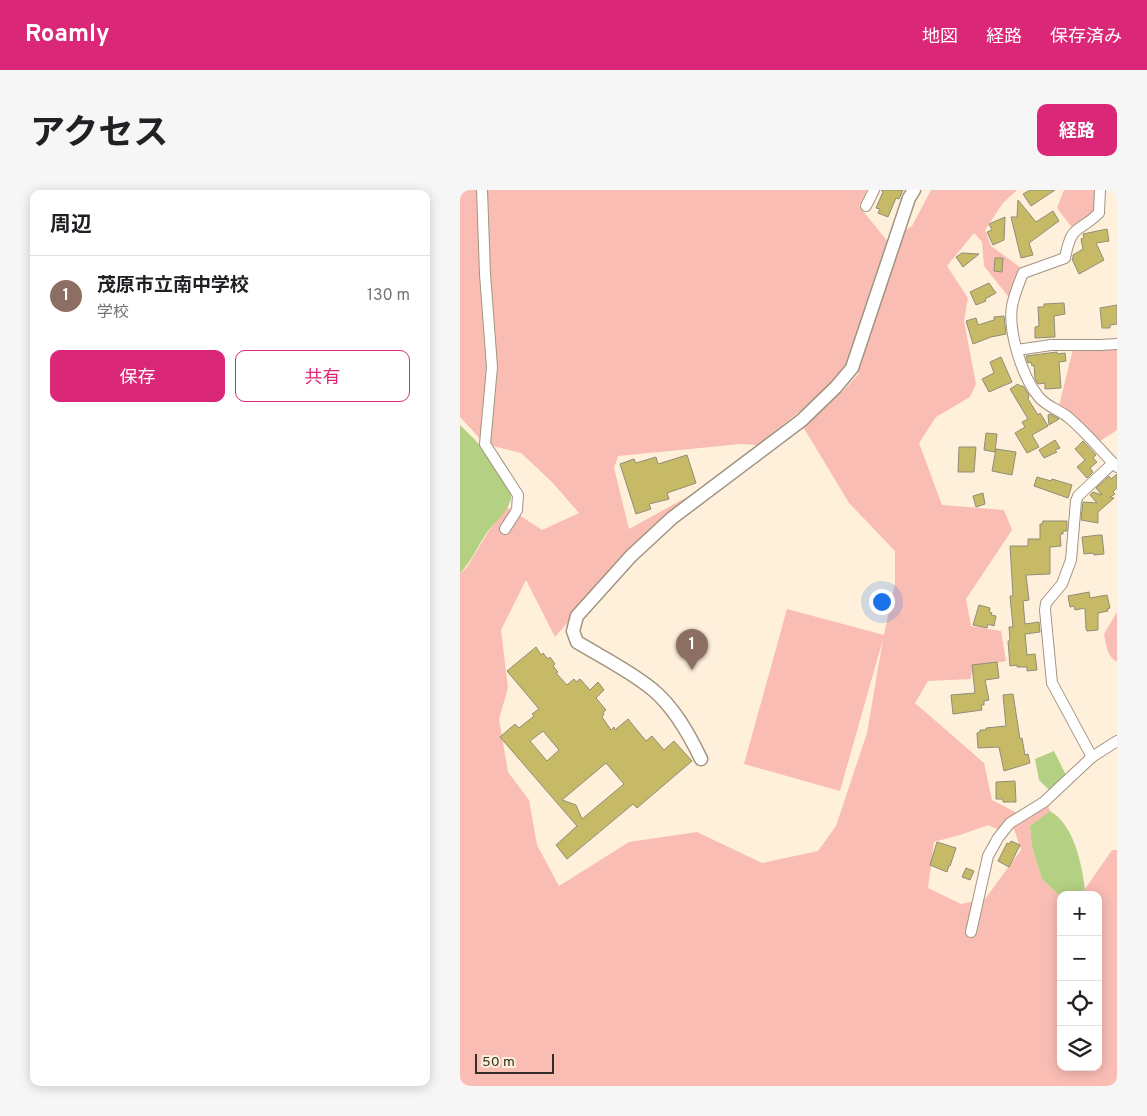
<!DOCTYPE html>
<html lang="ja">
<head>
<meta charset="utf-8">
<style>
	:root { --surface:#fff; --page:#f6f6f6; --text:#202124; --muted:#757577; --line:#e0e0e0; --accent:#db2777 }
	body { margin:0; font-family:Overpass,"Noto Sans JP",sans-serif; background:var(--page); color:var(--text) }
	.controls { position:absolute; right:15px; bottom:15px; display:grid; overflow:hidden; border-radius:10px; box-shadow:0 2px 12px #0003 }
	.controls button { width:45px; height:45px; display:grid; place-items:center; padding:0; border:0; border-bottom:1px solid var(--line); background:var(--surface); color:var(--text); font:25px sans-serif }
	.scale { position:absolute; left:15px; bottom:12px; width:79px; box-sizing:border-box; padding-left:5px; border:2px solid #332e26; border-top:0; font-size:14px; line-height:18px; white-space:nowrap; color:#332e26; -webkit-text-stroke:4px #fff0dc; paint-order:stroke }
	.you { position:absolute; left:421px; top:411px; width:18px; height:18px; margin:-12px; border:4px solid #fff; border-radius:50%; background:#1a73e8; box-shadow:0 0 0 8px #1a73e833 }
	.badge { display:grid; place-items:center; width:32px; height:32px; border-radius:50%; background:var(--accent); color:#fff; font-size:16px; font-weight:700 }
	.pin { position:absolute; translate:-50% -41px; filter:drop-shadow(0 1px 2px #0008) }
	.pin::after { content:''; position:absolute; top:26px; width:18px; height:15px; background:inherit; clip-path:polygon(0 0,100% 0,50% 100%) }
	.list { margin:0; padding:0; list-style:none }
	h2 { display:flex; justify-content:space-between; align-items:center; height:65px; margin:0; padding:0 20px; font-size:21px }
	h2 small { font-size:16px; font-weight:400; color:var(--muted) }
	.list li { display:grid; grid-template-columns:32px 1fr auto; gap:15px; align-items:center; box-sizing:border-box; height:80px; padding:0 20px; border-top:1px solid var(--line) }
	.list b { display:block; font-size:19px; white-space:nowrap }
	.list p { margin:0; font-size:16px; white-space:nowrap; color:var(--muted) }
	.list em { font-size:16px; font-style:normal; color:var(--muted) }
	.actions { display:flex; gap:10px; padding:15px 20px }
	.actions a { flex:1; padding:11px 0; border:1px solid var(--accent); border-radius:10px; text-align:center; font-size:18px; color:var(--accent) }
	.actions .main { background:var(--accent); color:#fff }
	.icon { flex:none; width:28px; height:28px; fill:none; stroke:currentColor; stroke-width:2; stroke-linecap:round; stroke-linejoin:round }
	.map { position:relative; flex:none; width:657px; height:896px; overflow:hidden; border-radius:10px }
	header { display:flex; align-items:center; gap:30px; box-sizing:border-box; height:70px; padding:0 25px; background:var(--accent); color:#fff }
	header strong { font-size:24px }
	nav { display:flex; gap:28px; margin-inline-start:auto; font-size:18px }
	.intro { display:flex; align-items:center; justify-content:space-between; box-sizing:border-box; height:120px; padding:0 30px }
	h1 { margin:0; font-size:35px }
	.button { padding:12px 22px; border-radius:10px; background:var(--accent); color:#fff; font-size:18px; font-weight:700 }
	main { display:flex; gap:30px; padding:0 30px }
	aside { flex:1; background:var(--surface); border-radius:10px; box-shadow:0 2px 12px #0003 }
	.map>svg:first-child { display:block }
	.green { fill:#fabdb4; fill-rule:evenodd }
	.water { fill:#b4d083 }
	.building { fill:#c7ba67; stroke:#908d77; fill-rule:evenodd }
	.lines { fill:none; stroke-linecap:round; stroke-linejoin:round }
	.minor-casing { stroke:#a19481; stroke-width:12 }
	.tertiary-casing { stroke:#a19481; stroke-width:15 }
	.minor { stroke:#fff; stroke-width:10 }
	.tertiary { stroke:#fff; stroke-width:12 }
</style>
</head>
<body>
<header>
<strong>Roamly</strong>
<nav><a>地図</a><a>経路</a><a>保存済み</a></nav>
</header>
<div class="intro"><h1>アクセス</h1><a class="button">経路</a></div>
<main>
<aside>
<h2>周辺<small></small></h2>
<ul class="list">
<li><span class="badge" style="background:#8d6e63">1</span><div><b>茂原市立南中学校</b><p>学校</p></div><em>130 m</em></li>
</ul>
<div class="actions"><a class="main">保存</a><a>共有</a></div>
</aside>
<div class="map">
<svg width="657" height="896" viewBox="0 0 657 896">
	<rect width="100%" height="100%" fill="#fff0dc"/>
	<g class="green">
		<path d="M0,0H407L399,16L428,52L452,36L471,0H557L543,13L525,40L531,56L561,78L551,110L524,76L522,52L514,43L487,76L508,108L504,131L516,194L510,207L476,227L459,253L482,315L544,320L552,340L506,409L511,436L541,441L546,471L512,477L511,489L468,491L455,513L524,573L532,610L559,624L539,640L528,635L500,645L474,652L468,698L501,714L525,709L561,660L553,636L587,613L590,621L570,636L572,657L582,689L601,707V877H638V705H616L625,699L652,660H657V896H0V383L7,377L28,342L47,317L82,340L119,323L92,292L61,263L25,254L0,227ZM392,169L399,183L384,200L342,235L389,313L435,361V393L424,445L327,419L284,574L380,601L423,449L407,543L376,636L358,661L302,673L237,642L169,652L99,696L77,655L69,610L48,582L39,529L48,498L41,440L66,390L95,447L178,351L247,296L169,339L154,278L158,266L281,254L297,255L372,196Z"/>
		<polygon points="604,0 638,0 637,21 613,39 597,18"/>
		<polygon points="657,158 657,240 640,251 599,216 613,159"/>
		<path d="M657,422V472C647,466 646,455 644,444Z"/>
	</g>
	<g class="water">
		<path d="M0,235L17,252L50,297C51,302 52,308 50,312C46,323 35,332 28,341C18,355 12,371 0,383Z"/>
		<polygon points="594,561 607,587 591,602 579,590 575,569"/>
		<path d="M590,621C614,635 622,674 625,700L616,705H601V707L582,689L572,657L570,636Z"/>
	</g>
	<g class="building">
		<polygon points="421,0 443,0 439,9 436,8 428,27 418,23 420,19 416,18 423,2"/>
		<polygon points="570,0 595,0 571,16 563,4"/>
		<polygon points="558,10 576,32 593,21 599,31 569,53 573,65 561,68 551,27 557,27"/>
		<polygon points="545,27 544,50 533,55 527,42 532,40 529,34"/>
		<polygon points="647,39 649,51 636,53 644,70 619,84 612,69 613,68 613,65 623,59 621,49 624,48 623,44"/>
		<polygon points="502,63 519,64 503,77 496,67"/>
		<polygon points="535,68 543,68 542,82 534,81"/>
		<polygon points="529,93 536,103 525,109 526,111 516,115 510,102"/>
		<polygon points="604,113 605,124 594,126 595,147 575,148 575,137 579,136 578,117 584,117 584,114"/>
		<polygon points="657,115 657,134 650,135 650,138 642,138 640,118"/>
		<polygon points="544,126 546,144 531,147 513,154 506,131 516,128 518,135 534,130 534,127"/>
		<polygon points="597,162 597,164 605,163 606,171 599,172 601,198 585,199 585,193 578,194 575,189 574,175 572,176 571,172 568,173 566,166"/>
		<polygon points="541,167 552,192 529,202 522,189 534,183 530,172"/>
		<polygon points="558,194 560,196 563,196 569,205 568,209 578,225 580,223 588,236 572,245 579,257 567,263 555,243 565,237 562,232 568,229 550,199"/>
		<polygon points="590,224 599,229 589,235 588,225"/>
		<polygon points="526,243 537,244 535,262 524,260"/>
		<polygon points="595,250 600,258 595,260 597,262 584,268 579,260"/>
		<polygon points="623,251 636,265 633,268 637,272 630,278 633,282 627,288 617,277 625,270 615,259"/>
		<polygon points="499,257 516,257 514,282 498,282"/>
		<polygon points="536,259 556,262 552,285 532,281"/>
		<polygon points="227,265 236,293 207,303 209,309 189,314 191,319 176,324 160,274 174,269 176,273 196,267 198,274"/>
		<polygon points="657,284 657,298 653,302 655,304 650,307 654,308 638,322 638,333 621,330 623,312 637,313 630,305 633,302 642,305 636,298 649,286 651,289"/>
		<polygon points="577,287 591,291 592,289 612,295 608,308 574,296"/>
		<polygon points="523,303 525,314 516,317 513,306"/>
		<polygon points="583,331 607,331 607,341 603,341 603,344 600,344 601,356 590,357 590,384 566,385 569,410 563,411 565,434 579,432 580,442 565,444 567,465 575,464 577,480 567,481 567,477 557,477 557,475 550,476 548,451 550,451 549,437 553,437 550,406 553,406 550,356 568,356 568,349 580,349 580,334 582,334"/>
		<polygon points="639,345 642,345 644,364 634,365 633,363 624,364 622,347"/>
		<polygon points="629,402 630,408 647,405 650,418 647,419 648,421 638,423 638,440 627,441 626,439 625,418 615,420 614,416 610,417 608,406"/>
		<polygon points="519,415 530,418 529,422 532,423 531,425 536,426 534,436 528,434 527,438 513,435"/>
		<path d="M76,457L81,465L83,463L88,469L90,467L95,474L93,476L98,482L96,483L107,495L114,489L116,492L120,489L130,500L138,492L144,500L136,508L146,520L143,522L144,524L142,527L151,540L154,537L155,540L168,529L186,551L192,546L204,560L214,551L232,571L177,618L173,614L107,669L96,655L117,636L40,547L55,534L59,538L74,526L72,524L79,519L47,481ZM83,541L99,560L87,571L70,551ZM146,573L164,594L122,629L116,615L102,610Z"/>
		<polygon points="537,472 539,488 525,490 529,510 524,511 524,515 521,515 522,520 493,524 491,505 515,503 512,475"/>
		<polygon points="553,504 560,549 562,548 565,565 568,564 570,573 544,581 539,557 518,558 517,543 520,542 520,540 526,540 526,538 546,536 543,505"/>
		<polygon points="555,591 556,612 543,612 543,609 536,609 536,592"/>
		<polygon points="551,651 560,655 549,677 538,671 547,653 549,654"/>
		<polygon points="477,652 496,658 490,676 489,675 487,682 470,675"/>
		<polygon points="506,678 514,681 510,690 502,687"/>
	</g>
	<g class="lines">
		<defs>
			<g id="minor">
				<polyline points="22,0 25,84 32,177 25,254 58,305 57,320 45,339"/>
				<path d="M640,0L639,23C618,44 612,32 605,68L563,83C559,93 554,105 552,116C548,142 562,186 578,206C585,216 600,220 609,228C627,243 641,261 657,277"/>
				<polyline points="406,16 414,0"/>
				<polyline points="557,160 591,155 640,155 657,154"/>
				<polyline points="632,567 592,493 585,420 586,413 602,394 611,370 616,311 618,306 653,273"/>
				<polyline points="511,742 528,666 538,648 550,633 584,612 632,567 657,551"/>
			</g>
			<path id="tertiary" d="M241,569C229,544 214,517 192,499C170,481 142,467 117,452L113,441L117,426L171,366L212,328L342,230L376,197L392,178L449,8L454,0"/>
		</defs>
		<use href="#minor" class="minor-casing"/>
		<use href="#tertiary" class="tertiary-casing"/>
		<use href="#minor" class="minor"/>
		<use href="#tertiary" class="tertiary"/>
	</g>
</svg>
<div class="controls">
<button>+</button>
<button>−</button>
<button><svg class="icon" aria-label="locate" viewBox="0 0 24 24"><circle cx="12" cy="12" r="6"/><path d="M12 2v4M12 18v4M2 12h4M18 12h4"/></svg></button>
<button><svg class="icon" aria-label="layers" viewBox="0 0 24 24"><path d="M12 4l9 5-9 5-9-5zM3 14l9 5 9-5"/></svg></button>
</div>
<div class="scale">50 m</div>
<div class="you"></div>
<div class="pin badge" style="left:232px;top:480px;background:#8d6e63">1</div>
</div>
</main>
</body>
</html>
